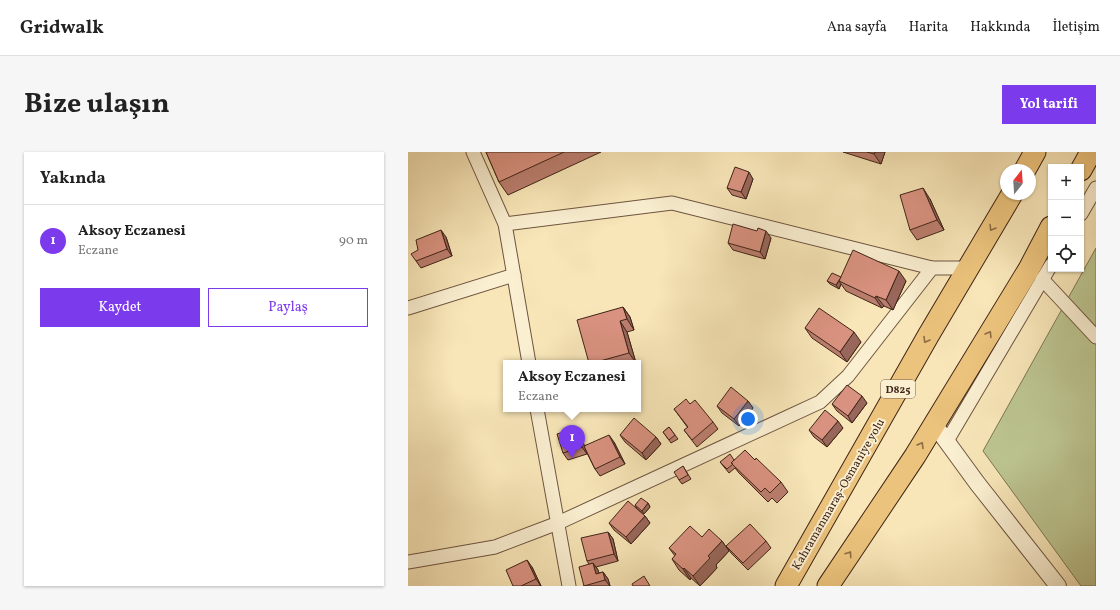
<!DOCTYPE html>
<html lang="tr">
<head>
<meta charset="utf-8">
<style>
	:root { --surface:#fff; --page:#f6f6f6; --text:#222; --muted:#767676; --line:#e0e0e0; --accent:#7c3aed }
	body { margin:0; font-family:Vollkorn,serif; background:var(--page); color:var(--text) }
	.controls { position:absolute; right:12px; top:12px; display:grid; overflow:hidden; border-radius:0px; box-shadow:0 1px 3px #0004 }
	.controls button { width:36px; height:36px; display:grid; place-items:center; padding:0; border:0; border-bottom:1px solid var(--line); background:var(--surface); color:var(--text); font:20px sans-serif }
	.compass { position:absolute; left:592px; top:12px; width:36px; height:36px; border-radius:50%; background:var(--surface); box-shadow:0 1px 3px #0004; rotate:17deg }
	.you { position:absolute; left:340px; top:267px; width:14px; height:14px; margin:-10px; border:3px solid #fff; border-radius:50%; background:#1a73e8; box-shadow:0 0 0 6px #1a73e833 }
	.badge { display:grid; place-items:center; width:26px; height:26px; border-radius:50%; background:var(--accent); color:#fff; font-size:13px; font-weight:700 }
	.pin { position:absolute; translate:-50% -33px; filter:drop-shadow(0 1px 2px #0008) }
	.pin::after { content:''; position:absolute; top:21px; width:14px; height:12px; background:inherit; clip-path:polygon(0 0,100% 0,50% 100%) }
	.popup { position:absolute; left:95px; top:208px; width:138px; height:52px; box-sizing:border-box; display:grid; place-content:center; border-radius:0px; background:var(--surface); filter:drop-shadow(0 1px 3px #0005); font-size:13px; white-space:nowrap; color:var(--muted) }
	.popup b { font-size:15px; color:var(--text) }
	.popup::after { content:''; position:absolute; left:50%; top:100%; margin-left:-8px; border:8px solid transparent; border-top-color:var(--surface) }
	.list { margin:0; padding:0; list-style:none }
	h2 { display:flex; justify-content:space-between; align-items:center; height:52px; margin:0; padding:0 16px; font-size:17px }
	h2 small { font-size:13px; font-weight:400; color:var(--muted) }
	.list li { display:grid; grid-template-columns:26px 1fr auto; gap:12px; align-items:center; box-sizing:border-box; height:72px; padding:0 16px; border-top:1px solid var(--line) }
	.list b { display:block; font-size:15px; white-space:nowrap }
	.list p { margin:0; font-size:13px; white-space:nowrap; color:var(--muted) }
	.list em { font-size:13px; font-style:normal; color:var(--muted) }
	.actions { display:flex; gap:8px; padding:12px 16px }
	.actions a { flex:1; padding:9px 0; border:1px solid var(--accent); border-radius:0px; text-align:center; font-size:14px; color:var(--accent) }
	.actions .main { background:var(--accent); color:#fff }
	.icon { flex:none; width:22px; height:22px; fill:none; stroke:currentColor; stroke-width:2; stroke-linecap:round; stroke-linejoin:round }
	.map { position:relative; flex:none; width:688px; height:434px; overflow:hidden; border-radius:0px }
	header { display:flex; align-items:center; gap:24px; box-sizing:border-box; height:56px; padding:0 20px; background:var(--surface); border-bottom:1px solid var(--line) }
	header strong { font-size:19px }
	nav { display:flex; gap:22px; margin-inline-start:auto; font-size:14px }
	.intro { display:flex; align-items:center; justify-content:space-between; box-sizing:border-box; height:96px; padding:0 24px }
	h1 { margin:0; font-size:28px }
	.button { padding:10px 18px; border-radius:0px; background:var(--accent); color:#fff; font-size:14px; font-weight:700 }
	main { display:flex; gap:24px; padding:0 24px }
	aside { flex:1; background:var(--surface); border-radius:0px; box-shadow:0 1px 3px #0004 }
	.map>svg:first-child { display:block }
	.green { fill:#bcc590; stroke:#7e7454 }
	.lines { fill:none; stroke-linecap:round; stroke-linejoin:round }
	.minor-casing { stroke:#6d543f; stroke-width:15 }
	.tertiary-casing { stroke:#6d543f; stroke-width:18 }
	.trunk-casing { stroke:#3f2417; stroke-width:23 }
	.minor { stroke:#faefd1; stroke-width:13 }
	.tertiary { stroke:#faefd1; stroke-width:16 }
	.trunk { stroke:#ecc37c; stroke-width:21 }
	.wall { fill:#bb7e6e; stroke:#3f2417 }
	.shaded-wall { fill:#98665a; stroke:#3f2417 }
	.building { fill:#d99280; stroke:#3f2417 }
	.oneway { stroke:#8d6c44 }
	.labels { text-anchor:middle; stroke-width:4; stroke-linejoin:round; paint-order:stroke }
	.shield { fill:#faefd1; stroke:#77614f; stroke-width:1 }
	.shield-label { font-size:11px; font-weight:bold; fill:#3f2417 }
	.street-label { font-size:12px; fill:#3f2417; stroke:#faefd1 }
</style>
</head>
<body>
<header>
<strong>Gridwalk</strong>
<nav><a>Ana sayfa</a><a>Harita</a><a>Hakkında</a><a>İletişim</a></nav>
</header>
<div class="intro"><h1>Bize ulaşın</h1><a class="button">Yol tarifi</a></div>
<main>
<aside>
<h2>Yakında<small></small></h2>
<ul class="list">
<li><span class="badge">1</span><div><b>Aksoy Eczanesi</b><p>Eczane</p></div><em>90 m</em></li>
</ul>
<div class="actions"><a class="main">Kaydet</a><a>Paylaş</a></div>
</aside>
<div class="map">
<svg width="688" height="434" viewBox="0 0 688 434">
	<rect width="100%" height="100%" fill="#f8e6b8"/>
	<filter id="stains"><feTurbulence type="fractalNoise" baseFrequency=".005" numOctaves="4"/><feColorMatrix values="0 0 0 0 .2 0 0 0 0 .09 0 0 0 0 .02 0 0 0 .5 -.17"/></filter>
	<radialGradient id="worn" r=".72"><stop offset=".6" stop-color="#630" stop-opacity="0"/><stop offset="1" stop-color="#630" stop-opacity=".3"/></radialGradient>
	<polygon class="green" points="688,96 688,434 673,434 575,299"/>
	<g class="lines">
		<defs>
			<g id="minor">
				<polyline points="65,0 97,72 121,211"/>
				<polyline points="673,62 688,36"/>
				<polyline points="97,72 264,51 524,116 560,116"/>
				<polyline points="634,127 688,185"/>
				<polyline points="0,156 106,123"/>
				<polyline points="129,257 161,434"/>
				<polyline points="539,289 643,113"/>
				<polyline points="0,410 87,395 150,371 412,250 440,224 524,116"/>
			</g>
			<polyline id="tertiary" points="526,272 569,331 650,434"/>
			<g id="trunk">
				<polyline points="617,18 627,0"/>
				<polyline points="673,18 683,0"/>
				<polyline points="378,434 520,184 604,42"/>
				<polyline points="420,434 507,304 621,117 643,75"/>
			</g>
		</defs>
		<use href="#minor" class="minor-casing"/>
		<use href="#tertiary" class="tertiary-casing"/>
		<use href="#trunk" class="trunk-casing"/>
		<use href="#minor" class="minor"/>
		<use href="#tertiary" class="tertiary"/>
		<use href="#trunk" class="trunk"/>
	</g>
	<g class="wall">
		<polygon points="78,0 193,0 100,43 91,30"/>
		<polygon points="435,0 477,0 473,12"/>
		<polygon points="345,27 338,47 324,43 319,36"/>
		<polygon points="522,47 536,78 509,88 502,78"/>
		<polygon points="38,85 44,104 13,116 8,109"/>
		<polygon points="363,86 357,107 325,98 320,91"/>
		<polygon points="433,125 498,129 485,158 476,154 474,156 438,139 433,132 431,137 422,132 419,129"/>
		<polygon points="215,155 222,165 226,178 219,180 228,211 181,211"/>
		<polygon points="397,176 453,190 439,210 404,186"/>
		<polygon points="340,249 345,256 331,274 314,261 309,254"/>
		<polygon points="459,251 444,271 429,259 424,252"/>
		<polygon points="282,252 305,270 310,277 289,295 276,278 280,276 266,257"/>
		<polygon points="261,275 270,287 263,291 255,280"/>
		<polygon points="168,276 173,283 176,294 206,290 217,312 192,324 187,317 177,297 179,302 160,308 155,301"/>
		<polygon points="435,276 419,295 406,285 401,278"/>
		<polygon points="212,283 248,285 253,292 238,308 217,290"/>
		<polygon points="326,308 347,308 373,330 380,340 369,351 364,346 360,350 331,321 327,316 321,321 312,310"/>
		<polygon points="275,314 283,327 274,332 271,328"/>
		<polygon points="240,351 242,355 236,362 229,357 227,353"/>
		<polygon points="237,364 242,371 223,392 206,378 201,371"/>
		<polygon points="200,380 205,387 210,409 188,415 190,418 191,421 195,420 200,427 202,434 176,434 181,412 179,409"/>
		<polygon points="294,385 314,389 321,399 308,413 309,416 292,434 283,426 282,428 271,418 264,407 267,404 261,396"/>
		<polygon points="358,389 363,396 340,418 323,401 318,394"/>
		<polygon points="124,415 133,434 105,434"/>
	</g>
	<g class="shaded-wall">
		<polygon points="467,0 477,0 473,12 466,2"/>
		<polygon points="341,20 345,27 338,47 333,40"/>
		<polygon points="515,36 522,47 536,78 529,68"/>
		<polygon points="33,78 38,85 44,104 39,97"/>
		<polygon points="358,79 363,86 357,107 352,100"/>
		<polygon points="491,119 498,129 485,158 478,148"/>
		<polygon points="431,129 433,132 431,137 428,133"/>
		<polygon points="468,144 476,154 474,156 467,146"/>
		<polygon points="215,155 222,165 226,178 219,167"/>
		<polygon points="212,169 219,180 228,211 221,201"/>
		<polygon points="446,180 453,190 439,210 432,200"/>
		<polygon points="454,244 459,251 444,271 440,264"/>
		<polygon points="340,249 345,256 331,274 326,267"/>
		<polygon points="430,269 435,276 419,295 414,288"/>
		<polygon points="168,276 173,283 179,302 174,295"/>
		<polygon points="201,283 206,290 217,312 212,305"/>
		<polygon points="248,285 253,292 238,308 234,301"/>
		<polygon points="240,351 242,355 236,362 234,359"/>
		<polygon points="237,364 242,371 223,392 218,385"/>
		<polygon points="200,380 205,387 210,409 206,402"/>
		<polygon points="314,389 321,399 308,413 309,416 292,434 285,424 300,404"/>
		<polygon points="119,408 124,415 133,434 128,427"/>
		<polygon points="185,411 190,418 193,429 188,422"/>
		<polygon points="276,416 283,426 282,428 275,417"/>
		<polygon points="195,420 200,427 202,434 197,428"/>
	</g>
	<g class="building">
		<polygon points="78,0 156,0 91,30"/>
		<polygon points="459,0 467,0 466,2"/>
		<polygon points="327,15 341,20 333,40 319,36"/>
		<polygon points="515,36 529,68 502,78 492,43"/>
		<polygon points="325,72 349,79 350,76 358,79 352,100 320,91"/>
		<polygon points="33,78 39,97 8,109 3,102 10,98 8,88"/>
		<polygon points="445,98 491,119 478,148 468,144 467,146 431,129"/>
		<polygon points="424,121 433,125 428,133 419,129"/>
		<polygon points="215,155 219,167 212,169 221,201 185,211 181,211 169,168"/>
		<polygon points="411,156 446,180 432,200 397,176"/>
		<polygon points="439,233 454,244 440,264 424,252"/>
		<polygon points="323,235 340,249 326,267 309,254"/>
		<polygon points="278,247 282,252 287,248 305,270 284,288 276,278 280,275 266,257"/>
		<polygon points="417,258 430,269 414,288 401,278"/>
		<polygon points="226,266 248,285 234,301 212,283"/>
		<polygon points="261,275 267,283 261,288 255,280"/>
		<polygon points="168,276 174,295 155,301 149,282"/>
		<polygon points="201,283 212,305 187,317 176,294"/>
		<polygon points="337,298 347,308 348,306 373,330 362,341 357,336 353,340 323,311"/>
		<polygon points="322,302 326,308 323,311 325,312 319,317 312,310"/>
		<polygon points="275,314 280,323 271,328 266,320"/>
		<polygon points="233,346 240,351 234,359 227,353"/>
		<polygon points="220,349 237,364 218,385 201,371"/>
		<polygon points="342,372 358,389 335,411 318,394"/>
		<polygon points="282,374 294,385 301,377 314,389 300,404 302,406 285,424 276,416 275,417 264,407 268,402 261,396"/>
		<polygon points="200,380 206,402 179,409 173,386"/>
		<polygon points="119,408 128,427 113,434 105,434 98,418"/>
		<polygon points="185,411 188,422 195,420 197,428 176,434 171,415"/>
		<polygon points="236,424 242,434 225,434 224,432"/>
	</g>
	<defs><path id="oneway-chevron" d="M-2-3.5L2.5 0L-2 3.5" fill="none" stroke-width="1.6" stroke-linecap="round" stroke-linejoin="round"/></defs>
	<g class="oneway">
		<use href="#oneway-chevron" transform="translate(584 76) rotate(121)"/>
		<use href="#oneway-chevron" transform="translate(581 182) rotate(-59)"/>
		<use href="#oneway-chevron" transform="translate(518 188) rotate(120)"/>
		<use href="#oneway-chevron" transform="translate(513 293) rotate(-59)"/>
		<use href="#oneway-chevron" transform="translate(441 402) rotate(-56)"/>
	</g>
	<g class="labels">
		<rect class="shield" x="473" y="228" width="34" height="18" rx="3"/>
		<g class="shield-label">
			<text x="490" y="241">D825</text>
		</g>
		<g class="street-label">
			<text transform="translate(430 342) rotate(-60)" y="4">Kahramanmaraş-Osmaniye yolu</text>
		</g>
	</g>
	<rect width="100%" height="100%" filter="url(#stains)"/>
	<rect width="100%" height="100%" fill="url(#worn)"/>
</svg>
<div class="controls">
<button>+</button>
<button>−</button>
<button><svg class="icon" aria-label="locate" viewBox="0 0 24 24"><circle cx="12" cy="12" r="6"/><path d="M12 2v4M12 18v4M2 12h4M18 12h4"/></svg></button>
</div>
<svg class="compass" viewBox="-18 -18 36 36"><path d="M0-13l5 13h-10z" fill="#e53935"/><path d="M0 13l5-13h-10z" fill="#767676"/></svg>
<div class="you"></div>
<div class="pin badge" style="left:164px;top:306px">1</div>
<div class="popup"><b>Aksoy Eczanesi</b>Eczane</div>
</div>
</main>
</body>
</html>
